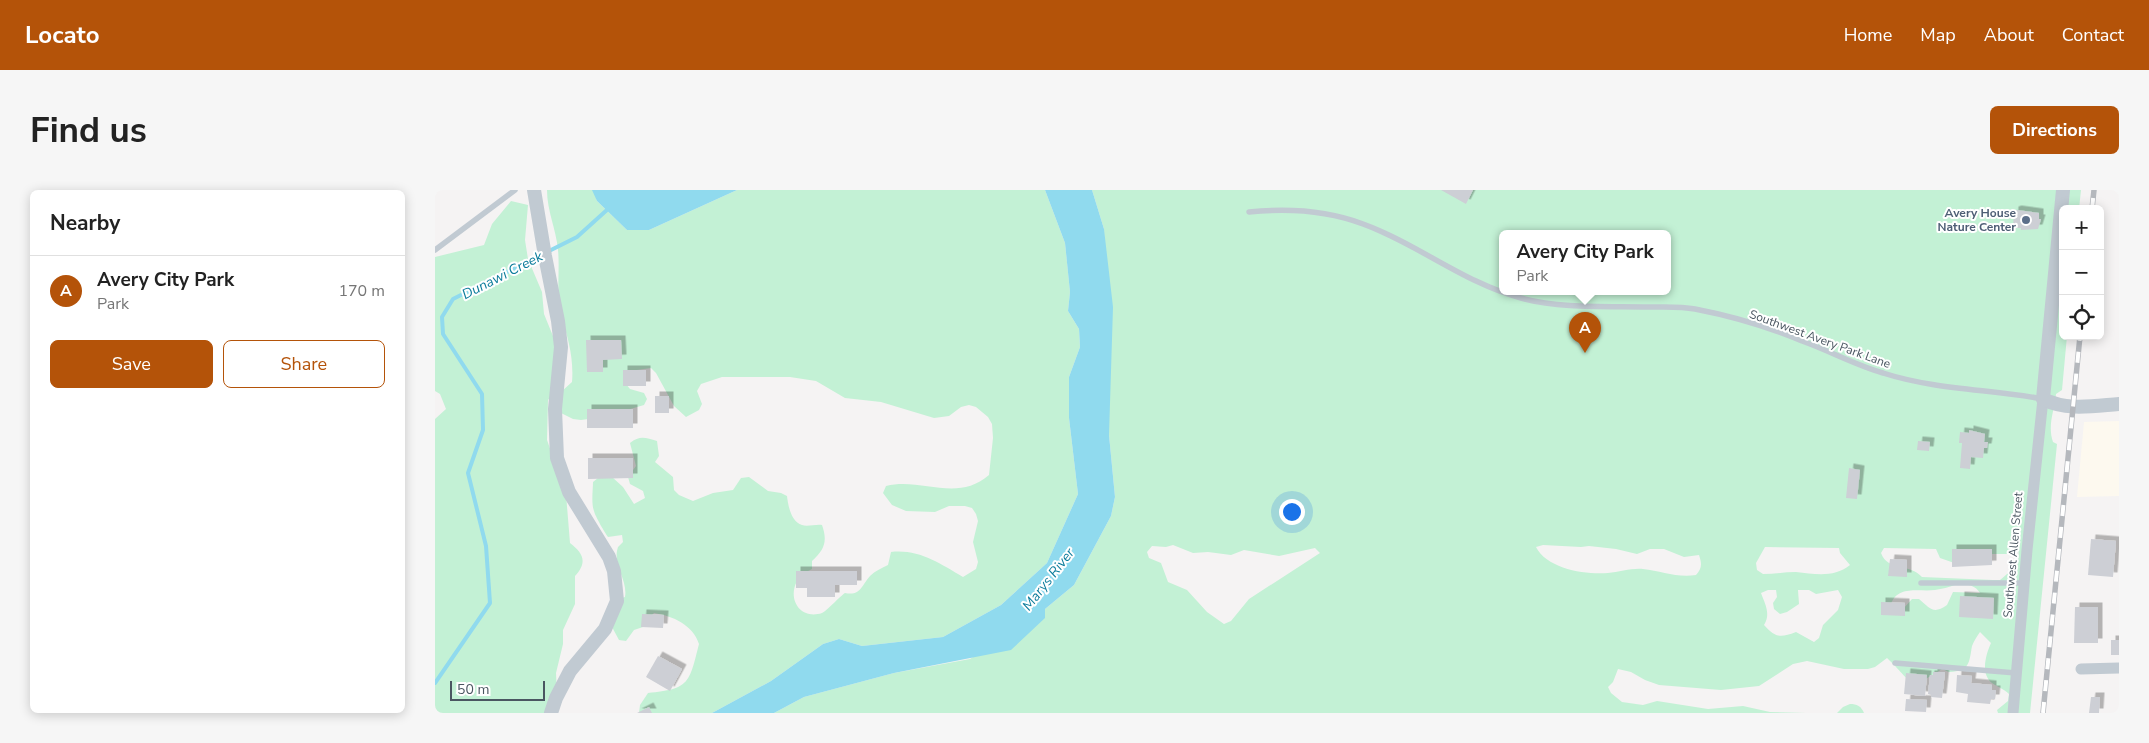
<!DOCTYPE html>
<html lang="en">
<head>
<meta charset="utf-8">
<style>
	:root { --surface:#fff; --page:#f6f6f6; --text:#222; --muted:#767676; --line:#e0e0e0; --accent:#b45309 }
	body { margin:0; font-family:"Nunito Sans",sans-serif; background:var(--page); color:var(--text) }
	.controls { position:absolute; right:15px; top:15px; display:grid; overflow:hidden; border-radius:8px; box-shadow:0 2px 12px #0003 }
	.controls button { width:45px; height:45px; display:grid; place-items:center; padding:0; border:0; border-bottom:1px solid var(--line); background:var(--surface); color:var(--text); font:25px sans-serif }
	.scale { position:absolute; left:15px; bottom:12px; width:95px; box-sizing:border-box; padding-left:5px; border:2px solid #4a5661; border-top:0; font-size:14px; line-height:18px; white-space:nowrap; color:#4a5661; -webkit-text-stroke:4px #fff; paint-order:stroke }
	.you { position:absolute; left:856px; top:321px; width:18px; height:18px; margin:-12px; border:4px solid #fff; border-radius:50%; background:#1a73e8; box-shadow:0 0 0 8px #1a73e833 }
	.badge { display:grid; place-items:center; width:32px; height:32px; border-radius:50%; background:var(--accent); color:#fff; font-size:16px; font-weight:700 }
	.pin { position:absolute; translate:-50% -41px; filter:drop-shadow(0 1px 2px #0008) }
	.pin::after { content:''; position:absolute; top:26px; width:18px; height:15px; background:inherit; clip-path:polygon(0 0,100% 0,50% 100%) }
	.popup { position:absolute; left:1064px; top:40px; width:172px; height:65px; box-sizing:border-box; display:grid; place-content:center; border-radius:8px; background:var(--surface); filter:drop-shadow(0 1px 4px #0005); font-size:16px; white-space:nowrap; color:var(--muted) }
	.popup b { font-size:19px; color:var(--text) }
	.popup::after { content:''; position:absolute; left:50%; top:100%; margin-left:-10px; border:10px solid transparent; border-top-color:var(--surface) }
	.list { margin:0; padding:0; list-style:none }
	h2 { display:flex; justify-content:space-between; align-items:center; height:65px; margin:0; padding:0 20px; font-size:21px }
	h2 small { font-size:16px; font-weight:400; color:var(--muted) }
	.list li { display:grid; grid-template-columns:32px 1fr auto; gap:15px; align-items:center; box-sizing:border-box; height:70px; padding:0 20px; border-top:1px solid var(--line) }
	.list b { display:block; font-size:19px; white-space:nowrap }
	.list p { margin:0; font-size:16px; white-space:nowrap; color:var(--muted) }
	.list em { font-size:16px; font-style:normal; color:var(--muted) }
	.actions { display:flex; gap:10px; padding:15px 20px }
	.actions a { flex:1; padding:11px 0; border:1px solid var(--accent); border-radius:8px; text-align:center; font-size:18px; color:var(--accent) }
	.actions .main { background:var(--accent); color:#fff }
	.icon { flex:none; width:28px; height:28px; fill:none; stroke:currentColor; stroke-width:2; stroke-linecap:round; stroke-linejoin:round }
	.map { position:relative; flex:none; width:1684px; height:523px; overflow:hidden; border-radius:8px }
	header { display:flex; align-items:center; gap:30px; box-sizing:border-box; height:70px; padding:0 25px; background:var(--accent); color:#fff }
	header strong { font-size:24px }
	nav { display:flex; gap:28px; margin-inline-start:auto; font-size:18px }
	.intro { display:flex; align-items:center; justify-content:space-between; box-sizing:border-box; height:120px; padding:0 30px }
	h1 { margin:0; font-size:35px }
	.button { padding:12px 22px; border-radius:8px; background:var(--accent); color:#fff; font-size:18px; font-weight:700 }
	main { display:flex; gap:30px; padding:0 30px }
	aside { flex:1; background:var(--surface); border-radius:8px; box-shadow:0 2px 12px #0003 }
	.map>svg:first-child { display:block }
	.commercial { fill:#fdf9ef }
	.green { fill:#c3f1d5; fill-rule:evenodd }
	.water { fill:#90daee }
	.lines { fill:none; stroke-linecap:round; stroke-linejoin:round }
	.stream { stroke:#90daee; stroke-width:4 }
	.building { fill:#cdcfd5; filter:url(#shadow) }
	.service { stroke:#c1cad2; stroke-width:5.5 }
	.minor { stroke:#c1cad2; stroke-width:11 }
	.tertiary { stroke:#c1cad2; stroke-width:14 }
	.rail-casing { stroke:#b5b8bd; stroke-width:5.5 }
	.rail { stroke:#fff; stroke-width:4; stroke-dasharray:11; stroke-linecap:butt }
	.service-dot { fill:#5c6f8a; stroke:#fff; stroke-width:2 }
	.labels { text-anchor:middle; stroke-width:4; stroke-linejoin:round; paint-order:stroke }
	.service-label { font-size:12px; font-weight:bold; fill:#4e5e75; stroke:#fff; text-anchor:end }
	.street-label { font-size:12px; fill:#4a5661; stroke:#fff }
	.water-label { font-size:14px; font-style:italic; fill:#0c7c9b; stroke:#fff }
</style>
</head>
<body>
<header>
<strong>Locato</strong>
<nav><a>Home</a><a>Map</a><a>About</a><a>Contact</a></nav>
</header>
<div class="intro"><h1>Find us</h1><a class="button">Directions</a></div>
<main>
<aside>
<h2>Nearby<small></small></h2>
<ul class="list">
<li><span class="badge">A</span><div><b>Avery City Park</b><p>Park</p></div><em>170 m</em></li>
</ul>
<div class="actions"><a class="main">Save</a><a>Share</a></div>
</aside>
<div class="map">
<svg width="1684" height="523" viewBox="0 0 1684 523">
	<defs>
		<filter id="shadow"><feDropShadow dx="4.5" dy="-4.5" stdDeviation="0" flood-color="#0004"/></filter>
	</defs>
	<rect width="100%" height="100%" fill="#f5f3f3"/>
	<polygon class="commercial" points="1684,231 1684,306 1642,307 1649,232"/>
	<g class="green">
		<path d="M112,0H159L162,11L192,40H214L302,0H610L630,53L635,102L633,121L644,139L645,157L634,187V228L643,304L612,373L566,415L508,447L427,456L404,449L388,454L336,491L277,523H204L205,515L213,503C255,499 254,493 264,454C258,435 238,426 219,423L214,428V435L199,440L191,451L184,450L177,437L184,409L190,407C193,389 177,375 183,357L188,352L187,345L173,347C170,343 160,326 159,321C156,313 158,300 158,292L163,288L177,287L188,297L199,314L210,308L208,301L195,294L193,287L201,276L195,253C205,245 211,248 222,251L224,266L220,272L238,287L239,300L244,305L258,311L278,303L298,300L306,288L314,287L333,301L346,303L352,306C353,315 356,332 367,335C372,337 381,334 387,335C393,352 389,360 377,371V379C371,382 365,385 362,391C352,410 366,430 387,423C392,421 404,407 410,403C426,406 426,396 435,386C440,381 447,378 453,375L456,362C484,359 504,373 528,387L541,379L543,372L538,352L543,331L541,324L537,318L530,316H514L500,322L471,321L457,315L448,303L451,296C486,287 522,313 554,285L558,248L557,234L553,227L541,217L534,215L526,217L514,226L499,228L446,212L410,208L381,191L355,187H287L266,194L262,201L267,214L264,220L251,227L239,216L221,183L216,178L195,181L191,194L195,199L209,203L212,209L209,215L168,227L146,230L138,229L126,223L127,201L137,192C139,168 133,148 126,125C121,110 125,78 123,60C121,39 112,21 112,0Z"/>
		<path d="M657,0H1646L1644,19H1628V146H1632L1627,200L1621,204C1620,219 1612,235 1618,252L1622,254L1595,523H1563L1562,520L1573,511L1574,504C1569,499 1563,497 1557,493C1545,484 1551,464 1556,453L1545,442C1542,446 1539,451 1537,456C1534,473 1535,481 1514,482L1507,479C1472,502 1478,492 1452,468L1440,477L1433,479H1409L1372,471L1358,474L1324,496L1286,500L1224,495L1210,490L1196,482L1183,479L1178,492L1173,497L1176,503L1187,512L1208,515L1222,511L1273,519L1308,516L1335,522L1371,523H339L369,507L459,483L535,469L610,419L639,395L676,326L680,307L674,245L669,39ZM1068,44H1232V102H1068ZM738,355L758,363L773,362L796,365L809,360L844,366L880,358L885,363L814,409L796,431L789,434L772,422L752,400L733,392L726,373L714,368L712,362L717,356L731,357ZM1108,355L1146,357L1154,356L1181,359L1202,364L1215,359H1229L1249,367L1264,365C1267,374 1267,378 1261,385C1242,388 1226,381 1208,379C1197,378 1184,382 1173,383C1151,385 1112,379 1101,357ZM1330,357L1404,358L1405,363L1415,375C1399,388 1380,384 1361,382C1350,382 1339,384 1328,384L1322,380L1321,373ZM1449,358L1501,359L1505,368L1525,375L1549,364H1572L1578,360H1583C1587,372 1574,383 1565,390H1558L1487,387C1475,373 1453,382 1446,363ZM1520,395C1531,395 1538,393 1545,403L1518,402L1512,415C1498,425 1495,418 1484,409H1477L1468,419L1456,414C1463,395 1484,402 1500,400C1507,399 1514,397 1520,395ZM1333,400H1341L1342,407L1338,413L1339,419L1345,424L1352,422L1364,414L1363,400H1374L1381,404L1403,400L1407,407L1403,420L1388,435L1384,448L1379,452L1361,442C1345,448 1341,448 1329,435C1336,424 1330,414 1326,403Z"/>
		<path d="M76,11L93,15L90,50L93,69L107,102L109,124L120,151L118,204L113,210L112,250L131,304L135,353C148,363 153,372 140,386V414L128,440V454L121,483L122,505L116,523H0V229L11,219L5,204L0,201V67L49,55L57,34Z"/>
		<path d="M1415,514C1422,514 1426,516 1429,523H1402L1408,517Z"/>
	</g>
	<g class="water">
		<polygon points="157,0 302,0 214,40 192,40 162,11"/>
		<polygon points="610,0 657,0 669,39 678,117 674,245 680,307 676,326 639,395 610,419 610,428 576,460 459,483 369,507 339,523 277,523 336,491 388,454 404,449 427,456 508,447 566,415 612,373 643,304 634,228 634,187 645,157 644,139 633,121 635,102 630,53"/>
	</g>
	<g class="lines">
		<polyline class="stream" points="0,493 55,413 51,356 33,283 48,240 47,204 8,144 7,127 18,109 142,47 173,19 173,17"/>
	</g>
	<g class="building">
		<polygon points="1006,0 1038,0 1031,14"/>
		<polygon points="1582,20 1604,23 1604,29 1606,29 1603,39 1586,40 1586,38 1578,38 1579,21"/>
		<polygon points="151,150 186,150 187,169 168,170 168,182 152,182"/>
		<rect x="188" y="180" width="23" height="16"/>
		<rect x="220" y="206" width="14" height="17"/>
		<rect x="152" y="219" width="46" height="19"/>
		<polygon points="1534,240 1550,244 1549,252 1553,252 1552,258 1549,258 1548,268 1536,267 1535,279 1525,278 1527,253 1524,253 1525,242 1534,243"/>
		<polygon points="1483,251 1495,252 1494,261 1482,260"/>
		<polygon points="153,268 198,268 198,288 153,289"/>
		<polygon points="1414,278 1425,280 1422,309 1411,308"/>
		<polygon points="1656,349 1681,351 1678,387 1653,385"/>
		<polygon points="1517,359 1557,359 1557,375 1517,377"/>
		<polygon points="1455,369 1472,370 1472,387 1453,386"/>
		<polygon points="361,381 422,381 422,395 400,395 400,407 372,407 372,398 361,398"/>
		<polygon points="1525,406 1559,408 1558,429 1524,427"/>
		<polygon points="1446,412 1470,413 1470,426 1446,425"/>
		<polygon points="1640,417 1663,417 1663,453 1639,453"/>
		<polygon points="207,424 229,425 228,438 206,437"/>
		<rect x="1676" y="450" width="8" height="15"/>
		<polygon points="223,466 247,479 235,501 211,487"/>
		<polygon points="1498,482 1510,482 1507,508 1496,507 1496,505 1493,504 1495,485 1498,485"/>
		<polygon points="1471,483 1492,485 1490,506 1469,504"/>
		<polygon points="1522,485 1537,486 1536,493 1557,495 1557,500 1561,500 1560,509 1556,509 1555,514 1532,512 1533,504 1521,502"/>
		<polygon points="1656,507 1665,507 1664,523 1654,523"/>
		<polygon points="1471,509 1492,510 1491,522 1470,521"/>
		<polygon points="214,517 217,523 202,523"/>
	</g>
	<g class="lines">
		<g class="service">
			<path d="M814,22C853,18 891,20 928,34C983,54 1029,93 1086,108C1125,119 1174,116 1214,117C1229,117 1245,116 1260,119C1296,126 1334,137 1367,151C1395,161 1420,175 1448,183C1501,200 1555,199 1608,209"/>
			<polyline points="0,60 80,0"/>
			<polyline points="1486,393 1589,393"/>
			<polyline points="1460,473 1581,483"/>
		</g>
		<g class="minor">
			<polyline points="1646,479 1684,478"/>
			<polyline points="1578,523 1592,360 1608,209"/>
		</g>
		<g class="tertiary">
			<polyline points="99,0 110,66 123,131 126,157 120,219 122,268 134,302 174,367 179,381 182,411 170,439 135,481 121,508 116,523"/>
			<path d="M1628,0L1608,209C1632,221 1658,216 1684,214"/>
		</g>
		<defs>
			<g id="rail">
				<polyline points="1657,19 1659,0"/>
				<polyline points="1608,523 1645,146"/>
			</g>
		</defs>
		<use href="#rail" class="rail-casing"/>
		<use href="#rail" class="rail"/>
	</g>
	<circle class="service-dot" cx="1591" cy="30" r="5"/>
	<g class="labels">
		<g class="service-label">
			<text x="1581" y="27">Avery House<tspan x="1581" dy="14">Nature Center</tspan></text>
		</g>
		<g class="street-label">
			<text transform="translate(1385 149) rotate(20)" y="4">Southwest Avery Park Lane</text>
			<text transform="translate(1578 365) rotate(-85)" y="4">Southwest Allen Street</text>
		</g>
		<g class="water-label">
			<text transform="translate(67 85) rotate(-27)" y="5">Dunawi Creek</text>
			<text transform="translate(613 389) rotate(-52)" y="5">Marys River</text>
		</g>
	</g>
</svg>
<div class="controls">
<button>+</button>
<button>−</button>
<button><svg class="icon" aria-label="locate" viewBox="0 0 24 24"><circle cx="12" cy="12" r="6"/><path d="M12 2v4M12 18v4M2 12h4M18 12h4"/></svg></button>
</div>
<div class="scale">50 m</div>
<div class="you"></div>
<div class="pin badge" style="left:1150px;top:163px">A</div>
<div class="popup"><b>Avery City Park</b>Park</div>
</div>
</main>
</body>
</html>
